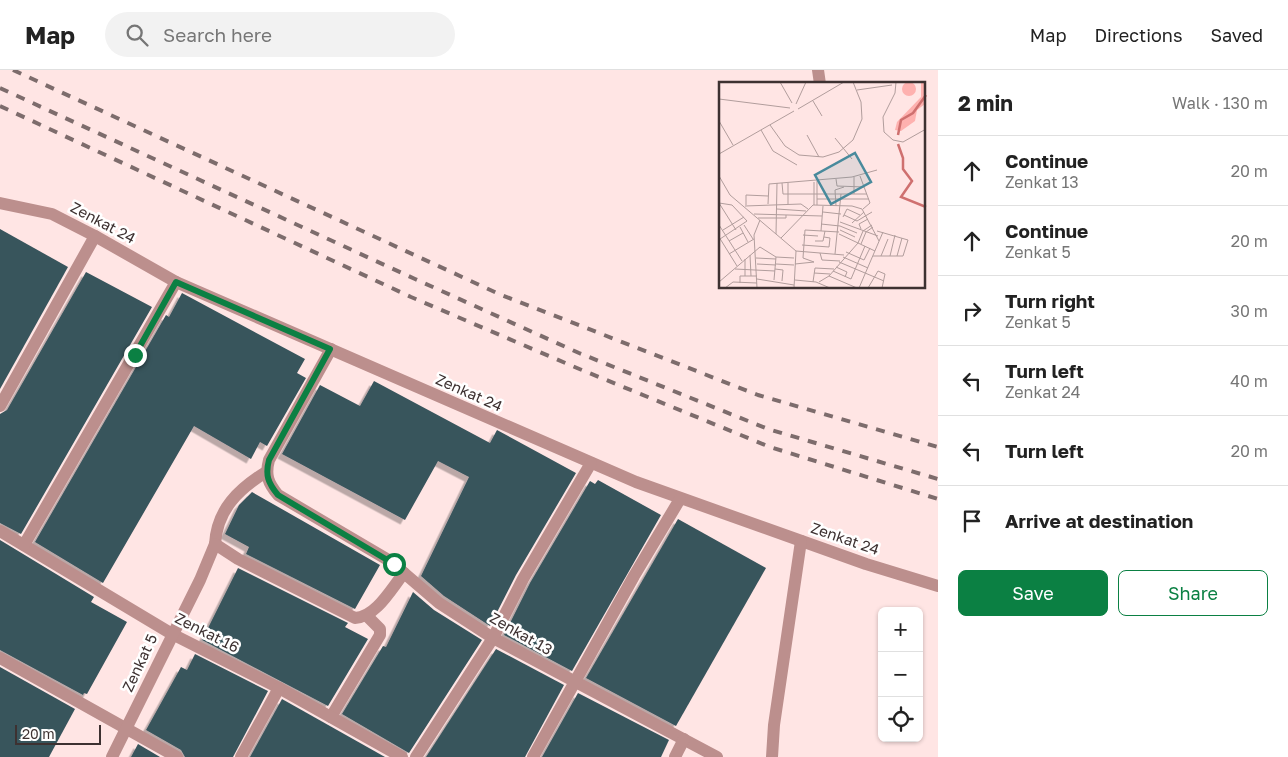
<!DOCTYPE html>
<html lang="en">
<head>
<meta charset="utf-8">
<style>
	:root { --surface:#fff; --page:#f2f2f2; --text:#222; --muted:#767676; --line:#e0e0e0; --accent:#0b8043 }
	body { margin:0; font-family:"Golos Text",sans-serif; background:var(--page); color:var(--text) }
	.controls { position:absolute; right:15px; bottom:15px; display:grid; overflow:hidden; border-radius:8px; box-shadow:0 1px 4px #0004 }
	.controls button { width:45px; height:45px; display:grid; place-items:center; padding:0; border:0; border-bottom:1px solid var(--line); background:var(--surface); color:var(--text); font:25px sans-serif }
	.scale { position:absolute; left:15px; bottom:12px; width:86px; box-sizing:border-box; padding-left:5px; border:2px solid #3d3131; border-top:0; font-size:14px; line-height:18px; white-space:nowrap; color:#3d3131; -webkit-text-stroke:4px #fff; paint-order:stroke }
	.stop { position:absolute; width:15px; height:15px; margin:-11px; border:4px solid #0b8043; border-radius:50%; background:#fff }
	.stop.end { background:#0b8043; border-color:#fff; box-shadow:0 1px 5px #0008 }
	.list { margin:0; padding:0; list-style:none }
	h2 { display:flex; justify-content:space-between; align-items:center; height:65px; margin:0; padding:0 20px; font-size:21px }
	h2 small { font-size:16px; font-weight:400; color:var(--muted) }
	.list li { display:grid; grid-template-columns:32px 1fr auto; gap:15px; align-items:center; box-sizing:border-box; height:70px; padding:0 20px; border-top:1px solid var(--line) }
	.list b { display:block; font-size:19px; white-space:nowrap }
	.list p { margin:0; font-size:16px; white-space:nowrap; color:var(--muted) }
	.list em { font-size:16px; font-style:normal; color:var(--muted) }
	.actions { display:flex; gap:10px; padding:15px 20px }
	.actions a { flex:1; padding:11px 0; border:1px solid var(--accent); border-radius:8px; text-align:center; font-size:18px; color:var(--accent) }
	.actions .main { background:var(--accent); color:#fff }
	.icon { flex:none; width:28px; height:28px; fill:none; stroke:currentColor; stroke-width:2; stroke-linecap:round; stroke-linejoin:round }
	.map { position:relative; flex:none; width:938px; height:687px; overflow:hidden }
	header { display:flex; align-items:center; gap:30px; box-sizing:border-box; height:70px; padding:0 25px; background:var(--surface); border-bottom:1px solid var(--line) }
	header strong { font-size:24px }
	nav { display:flex; gap:28px; margin-inline-start:auto; font-size:18px }
	.search { width:350px; height:45px; background:var(--page); display:flex; align-items:center; gap:12px; box-sizing:border-box; padding:0 18px; border-radius:28px; color:var(--muted); font-size:19px }
	main { display:flex }
	aside { flex:1; background:var(--surface) }
	.map>svg:first-child { display:block }
	.building { fill:#39545c; filter:url(#shadow) }
	.lines { fill:none; stroke-linecap:round; stroke-linejoin:round }
	.service { stroke:#bc8f8d; stroke-width:12 }
	.minor { stroke:#bc8f8d; stroke-width:12 }
	.rail { stroke:#7d6c6c; stroke-width:4; stroke-dasharray:9 9; stroke-linecap:butt }
	.route { stroke:#0b8043; stroke-width:6 }
	.labels { text-anchor:middle; stroke-width:5; stroke-linejoin:round; paint-order:stroke }
	.street-label { font-size:15px; fill:#3d3131; stroke:#fff }
	.inset-river { fill:none; stroke:#cf706f; stroke-width:2.5 }
	.inset-road { fill:none; stroke:#b19d9c; stroke-width:1 }
	.view { fill:#498a9c; fill-opacity:0.15; stroke:#498a9c; stroke-width:2.5 }
	.inset-edge { fill:none; stroke:#3d3131; stroke-width:2.5 }
</style>
</head>
<body>
<header>
<strong>Map</strong>
<div class="search"><svg class="icon" aria-label="search" viewBox="0 0 24 24"><circle cx="10" cy="10" r="6"/><path d="M15 15l6 6"/></svg>Search here</div>
<nav><a>Map</a><a>Directions</a><a>Saved</a></nav>
</header>
<main>
<div class="map">
<svg width="938" height="687" viewBox="0 0 938 687">
	<defs>
		<filter id="shadow"><feDropShadow dx="-4.5" dy="4.5" stdDeviation="0" flood-color="#0004"/></filter>
	</defs>
	<rect width="100%" height="100%" fill="#ffe5e4"/>
	<g class="building">
		<polygon points="0,159 68,197 0,319"/>
		<polygon points="86,202 152,237 21,464 0,453 0,344 7,340"/>
		<polygon points="182,223 305,289 297,303 306,308 267,376 260,372 251,389 194,356 103,513 35,472 166,245 169,247"/>
		<polygon points="374,311 490,373 497,360 576,403 516,505 490,556 444,526 421,506 469,407 438,391 405,450 282,384 320,315 360,336"/>
		<polygon points="598,410 661,445 572,601 504,565 530,513 590,411 595,414"/>
		<polygon points="252,422 380,495 355,539 246,484 249,477 225,464 239,435"/>
		<polygon points="678,449 766,498 676,656 586,608"/>
		<polygon points="0,470 94,527 91,532 127,552 87,624 84,623 83,625 0,580"/>
		<polygon points="238,498 348,553 345,557 368,569 328,636 202,570"/>
		<polygon points="413,522 434,540 482,570 409,683 342,644 383,576 386,577"/>
		<polygon points="496,579 564,615 525,687 426,687"/>
		<polygon points="195,584 268,621 233,687 185,687 181,680 146,660 181,597 187,600"/>
		<polygon points="0,597 75,639 49,687 0,687"/>
		<polygon points="578,623 669,670 661,687 542,687"/>
		<polygon points="282,629 385,687 250,687"/>
		<polygon points="138,674 160,687 131,687"/>
	</g>
	<g class="lines">
		<g class="service">
			<polyline points="331,647 380,565 380,559 367,546"/>
			<polyline points="416,687 493,568"/>
		</g>
		<g class="minor">
			<polyline points="818,0 820,14"/>
			<polyline points="0,133 52,144 95,166 176,212 636,412 866,494 938,516"/>
			<path d="M331,279L269,390C265,405 268,413 278,425L390,491L439,533L493,568L717,687"/>
			<polyline points="0,336 95,166"/>
			<polyline points="0,461 172,564 279,618 402,687"/>
			<path d="M215,474C217,439 239,419 266,402"/>
			<polyline points="24,475 176,212"/>
			<polyline points="493,568 523,509 591,393"/>
			<polyline points="0,588 177,687"/>
			<path d="M112,687L200,510L215,474L238,489L355,548C376,547 391,519 404,503"/>
			<polyline points="241,687 279,618"/>
			<polyline points="533,687 634,506 680,429"/>
			<polyline points="675,687 684,669"/>
			<polyline points="772,687 774,655 801,471"/>
		</g>
		<g class="rail">
			<polyline points="13,0 499,224 758,325 938,377"/>
			<polyline points="0,18 415,209 579,283 768,359 938,409"/>
			<polyline points="0,36 411,227 577,298 770,377 938,429"/>
		</g>
	</g>
	<g class="lines">
		<path class="route" d="M135,285L176,212L330,279L269,390C265,405 268,413 278,425L394,494"/>
	</g>
	<g class="labels">
		<g class="street-label">
			<text transform="translate(103 153) rotate(28)" y="5">Zenkat 24</text>
			<text transform="translate(469 323) rotate(24)" y="5">Zenkat 24</text>
			<text transform="translate(845 469) rotate(19)" y="5">Zenkat 24</text>
			<text transform="translate(207 563) rotate(27)" y="5">Zenkat 16</text>
			<text transform="translate(521 564) rotate(30)" y="5">Zenkat 13</text>
			<text transform="translate(140 593) rotate(-65)" y="5">Zenkat 5</text>
		</g>
	</g>
	<g transform="translate(719 12)">
		<rect width="206" height="206" fill="#ffe5e4"/>
		<path d="M183 7a7 7 0 1 1 14 0a7 7 0 1 1-14 0ZM202,0H206V22L198,28L196,39L182,49L176,48L178,40L202,15Z" fill="#feb1af"/>
		<path class="inset-river" d="M179,53L182,38L194,31L207,13M179,62L184,76V87L193,99L182,115L207,125"/>
		<path class="inset-road" d="M61,0L73,21M177,0L176,11L164,35L165,50L174,58L184,60L207,47M138,8L173,3M0,17L71,26M94,19L103,34M77,22L87,0M79,27L125,0M0,39L14,63M51,43L66,64L80,73L104,75L120,70L134,58L143,37L142,20L134,0M42,48L54,69L78,83M88,53L100,75M116,56L133,77M0,72L75,29M0,94L11,113L77,169L75,206M141,94L151,121L144,127M117,97L118,104L145,105M63,101L64,112H148M69,101V122M135,112V95M98,117H150M0,121L13,123L28,139L1,157M0,121L17,148M49,122L50,102L133,95L158,88M27,123V113L49,114M95,123V100M98,123V99M26,124L82,122L89,127M117,124L116,108L125,105M58,127L87,129M104,130L122,132M35,132L103,134M125,133L138,139L153,130M124,135L128,127L141,133M39,136H67V133M121,140L159,154M133,141L145,130M102,142L121,144L138,151M0,143L23,179M25,143L34,157M21,145L29,160M142,147L140,142L149,137M4,148L25,135M121,148L136,155M102,149L104,124M57,152L58,101M120,152L139,161L144,149L153,143M84,153L99,154M0,155L18,184M62,156L94,123L133,124L143,127L160,159M10,159L24,151M96,159H104L106,149M142,162L147,150L154,145M83,163L110,165L111,156L105,155M77,169L125,173M127,170L145,178L151,166M101,171L103,178L121,179M10,172L35,157M116,172L122,112M31,173L32,194M154,174H184L189,158L158,149M162,174L169,157M171,174L176,153M178,174L183,156M57,175L75,176M124,175L149,186M37,176L57,177M120,180L165,199M38,182L57,183M57,182L75,183M76,182L95,180L84,176L86,148L120,150M117,185L128,190L126,195M16,187L56,189M56,187L64,188L63,199M114,189L132,197L146,164M95,191L111,192M26,194V177M110,194L138,206M38,197L75,203M55,198L57,175M76,198L97,200L111,206M0,200L41,165L57,175M94,200L96,186L115,187M100,200L110,194L139,161L156,169M21,201V194H38M6,206L14,200L38,201M38,206L35,153L41,138M140,206L164,150M149,206L159,189L166,192L163,206"/>
		<path class="view" d="M136,71L152,100L112,122L96,93Z"/>
		<rect width="206" height="206" class="inset-edge"/>
	</g>
</svg>
<div class="controls">
<button>+</button>
<button>−</button>
<button><svg class="icon" aria-label="locate" viewBox="0 0 24 24"><circle cx="12" cy="12" r="6"/><path d="M12 2v4M12 18v4M2 12h4M18 12h4"/></svg></button>
</div>
<div class="scale">20 m</div>
<div class="stop" style="left:394px;top:494px"></div>
<div class="stop end" style="left:135px;top:285px"></div>
</div>
<aside>
<h2>2 min<small>Walk · 130 m</small></h2>
<ul class="list">
<li><svg class="icon" aria-label="ahead" viewBox="0 0 24 24"><path d="M12 20V5M6 11l6-6 6 6"/></svg><div><b>Continue</b><p>Zenkat 13</p></div><em>20 m</em></li>
<li><svg class="icon" aria-label="ahead" viewBox="0 0 24 24"><path d="M12 20V5M6 11l6-6 6 6"/></svg><div><b>Continue</b><p>Zenkat 5</p></div><em>20 m</em></li>
<li><svg class="icon" aria-label="right" viewBox="0 0 24 24"><path d="M7 20v-9h11M14 6l5 5-5 5"/></svg><div><b>Turn right</b><p>Zenkat 5</p></div><em>30 m</em></li>
<li><svg class="icon" aria-label="left" viewBox="0 0 24 24"><path d="M17 20v-9H6M10 6l-5 5 5 5"/></svg><div><b>Turn left</b><p>Zenkat 24</p></div><em>40 m</em></li>
<li><svg class="icon" aria-label="left" viewBox="0 0 24 24"><path d="M17 20v-9H6M10 6l-5 5 5 5"/></svg><div><b>Turn left</b></div><em>20 m</em></li>
<li><svg class="icon" aria-label="arrive" viewBox="0 0 24 24"><path d="M6 21V4h12l-3 4 3 4H6"/></svg><div><b>Arrive at destination</b></div></li>
</ul>
<div class="actions"><a class="main">Save</a><a>Share</a></div>
</aside>
</main>
</body>
</html>
